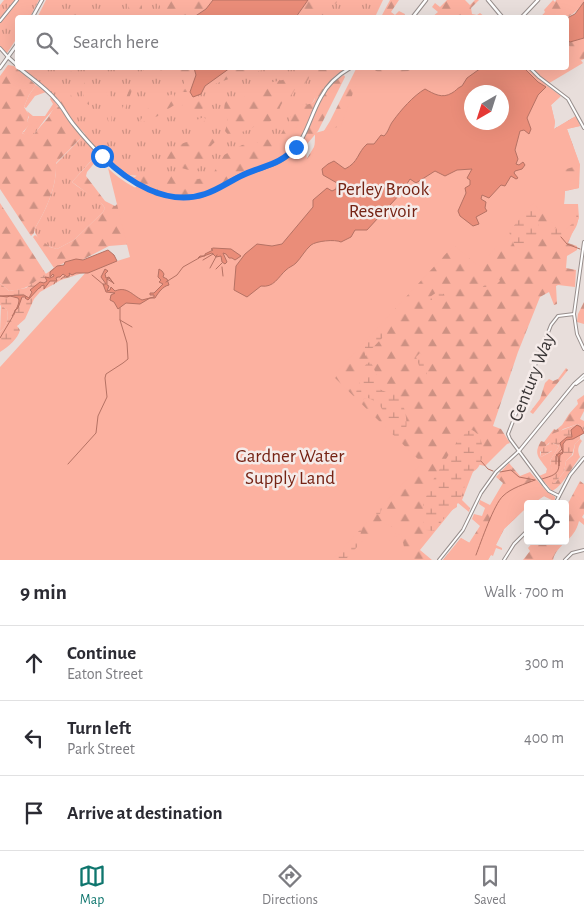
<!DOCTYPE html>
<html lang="en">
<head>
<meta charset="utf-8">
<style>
	:root { --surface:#fff; --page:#f2f2f3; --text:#2b2b33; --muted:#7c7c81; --line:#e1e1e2; --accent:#0f766e }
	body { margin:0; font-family:"Alegreya Sans",sans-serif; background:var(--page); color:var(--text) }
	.controls { position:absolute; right:15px; bottom:15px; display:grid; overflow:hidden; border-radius:5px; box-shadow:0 5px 20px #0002 }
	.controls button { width:45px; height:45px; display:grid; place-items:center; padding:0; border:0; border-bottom:1px solid var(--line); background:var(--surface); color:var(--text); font:25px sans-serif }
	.compass { position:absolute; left:464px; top:85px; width:45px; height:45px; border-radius:50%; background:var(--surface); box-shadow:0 5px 20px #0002; rotate:219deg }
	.stop { position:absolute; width:15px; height:15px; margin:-11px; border:4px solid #1a73e8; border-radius:50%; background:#fff }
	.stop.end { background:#1a73e8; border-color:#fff; box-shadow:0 1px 5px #0008 }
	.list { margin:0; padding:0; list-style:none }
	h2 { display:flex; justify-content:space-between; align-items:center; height:65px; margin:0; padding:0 20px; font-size:21px }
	h2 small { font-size:16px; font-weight:400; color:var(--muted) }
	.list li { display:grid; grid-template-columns:32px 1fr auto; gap:15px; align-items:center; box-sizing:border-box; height:75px; padding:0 20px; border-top:1px solid var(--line) }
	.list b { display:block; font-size:19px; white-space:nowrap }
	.list p { margin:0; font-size:16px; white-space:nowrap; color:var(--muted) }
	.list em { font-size:16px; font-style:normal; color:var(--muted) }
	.icon { flex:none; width:28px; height:28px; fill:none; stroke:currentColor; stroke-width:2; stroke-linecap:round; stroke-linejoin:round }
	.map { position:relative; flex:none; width:584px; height:560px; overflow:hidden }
	.search { position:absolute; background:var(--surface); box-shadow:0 5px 20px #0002; left:15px; right:15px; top:15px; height:55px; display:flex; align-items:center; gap:12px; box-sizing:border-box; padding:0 18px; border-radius:5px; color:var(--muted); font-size:19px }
	.sheet { height:290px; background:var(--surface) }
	nav { display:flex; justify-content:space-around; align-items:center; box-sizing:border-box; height:70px; border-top:1px solid var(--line); background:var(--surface); font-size:14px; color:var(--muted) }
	nav a { display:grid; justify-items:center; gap:2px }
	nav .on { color:var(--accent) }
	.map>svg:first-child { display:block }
	.grass { fill:url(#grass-tufts) }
	.forest { fill:url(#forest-firs) }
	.wetland { fill:url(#wetland-marsh) }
	.park { fill:#fcb1a0; fill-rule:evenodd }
	.water { fill:#ea8d79; stroke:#b57264; fill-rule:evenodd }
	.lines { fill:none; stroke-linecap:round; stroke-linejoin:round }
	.stream { stroke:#b57264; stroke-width:1 }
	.minor-casing { stroke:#978e8c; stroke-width:4 }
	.tertiary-casing { stroke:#978e8c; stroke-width:4.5 }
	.minor { stroke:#fff; stroke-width:2 }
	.tertiary { stroke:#fff; stroke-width:2.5 }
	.route { stroke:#1a73e8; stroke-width:6 }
	.labels { text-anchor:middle; stroke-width:5; stroke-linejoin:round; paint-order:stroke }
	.park-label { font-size:19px; fill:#752314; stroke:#f5ebe9 }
	.street-label { font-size:19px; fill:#383434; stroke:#f5ebe9 }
</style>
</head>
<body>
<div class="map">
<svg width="584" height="560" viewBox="0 0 584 560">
	<defs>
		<pattern id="grass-tufts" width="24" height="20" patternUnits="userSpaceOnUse" patternTransform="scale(1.25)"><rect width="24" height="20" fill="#fcb1a0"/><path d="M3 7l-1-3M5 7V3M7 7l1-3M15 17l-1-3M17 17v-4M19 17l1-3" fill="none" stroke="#cd9183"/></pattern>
		<pattern id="forest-firs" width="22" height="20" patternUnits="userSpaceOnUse" patternTransform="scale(1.25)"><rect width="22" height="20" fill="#fcb1a0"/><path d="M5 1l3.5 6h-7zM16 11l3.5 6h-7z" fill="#cd9183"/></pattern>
		<pattern id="wetland-marsh" width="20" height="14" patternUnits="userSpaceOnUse" patternTransform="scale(1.25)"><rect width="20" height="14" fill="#fcb1a0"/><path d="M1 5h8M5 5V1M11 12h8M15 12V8" fill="none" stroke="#cd9183"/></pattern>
	</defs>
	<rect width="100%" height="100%" fill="#e8dedb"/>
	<g class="grass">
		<polygon points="4,0 15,0 0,19 0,5"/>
		<polygon points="18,0 39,0 30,17 18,18 17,38 7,53 0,46 0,23"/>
		<polygon points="46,0 213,0 206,9 194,17 37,18"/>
		<polygon points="308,0 383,0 375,17 296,18"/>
		<path d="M22,68H194L201,94L205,86L230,68H341L317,94L313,102L282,137L201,181L128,175L109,162L99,152L72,182C82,191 98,197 105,208L103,212L74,240L57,249C47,247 37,240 34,230C46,210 57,187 56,164L85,134L68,116L58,99Z"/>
		<polygon points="36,85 46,92 35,96 26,108 24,107 29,95"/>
		<path d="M51,97L59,107L57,106C47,115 39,128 31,139L27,138L22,132H24L29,124L27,121L29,117L27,111L33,116H45L53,104L50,99Z"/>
	</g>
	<g class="forest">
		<polygon points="81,0 88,0 75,17 68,17"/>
		<polygon points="130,0 138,0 142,6 142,10 139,13 130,10 128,5"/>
		<path d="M157,0H213C195,21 191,17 165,17Z"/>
		<polygon points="308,0 339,0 335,4 330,4 328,6 332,14 332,17 296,18"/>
		<polygon points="390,0 399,0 391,12 395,15 399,11 405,14 403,17 400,15 398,17 381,17"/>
		<polygon points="447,0 465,0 470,5 475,0 479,0 471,8 472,14 477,15 480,13 485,17 432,17 438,12 432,7 435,3 440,7"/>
		<path d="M553,0L555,2L556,0H584V2C569,22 563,18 540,18L545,12L544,10Z"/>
		<polygon points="584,38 584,59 567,67 567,40 570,41"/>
		<path d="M8,65L14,66L36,85L29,95L24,107L29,115L27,121L30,124L22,133L31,138C36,132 41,125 47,119C51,114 52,109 57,106L59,107L71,124L82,137L56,163C57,187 46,210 34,230V233L31,236L0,189V76Z"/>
		<polygon points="61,68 65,68 83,78 88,93 86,97 89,101 89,105 84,102 83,90 79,82 74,81"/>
		<polygon points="146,68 150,68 134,85 125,109 122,110 132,81"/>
		<polygon points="159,68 194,68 196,75 190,92 181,92 185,80 181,75 175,73 172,75 160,70"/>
		<polygon points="230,68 270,68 270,69 253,72 243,76 234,77 215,84 210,84 216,76"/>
		<path d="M318,68L327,69L346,68L334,77L320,95L301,138L267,166L238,175L206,192L178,196L165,194L144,186L128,175L135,177L137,175C143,176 165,176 171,174L198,179L204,178L214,172L224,155L242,145L256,143L264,139L272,140L280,136L287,123L289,124L291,113L296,106L293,101L297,97L299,98L300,104C324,108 312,88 314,75C315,72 317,70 318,68Z"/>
		<polygon points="360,68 481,68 363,147 527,118 561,96 551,105 555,122 554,129 576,116 580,126 567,129 580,165 579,188 565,191 564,204 578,204 579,218 568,243 577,246 577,250 567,256 566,268 576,270 575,287 558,285 556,286 557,304 554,305 549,292 540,297 518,352 493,426 501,429 510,443 507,444 485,466 476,464 462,500 470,508 469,512 458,503 420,550 432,560 241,560 134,260 306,160 330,121 356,69"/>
		<polygon points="312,69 308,80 302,86 302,80 300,79 293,93 289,98 284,100 272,120 268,123 263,125 259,122 251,129 229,136 225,131 228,121 224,111 225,100 231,101 247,96 254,88 264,84 287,79"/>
		<path d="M344,75L345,77L318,131L286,169L159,242L109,246L82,260L66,262L54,268L33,237L35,235L50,247L57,249L74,240L103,212L105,208L102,204L72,182L94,158L96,161L87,172L86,176L105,201L115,206L137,186C156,196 176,201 197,198L297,148C314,126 317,88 344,75Z"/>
		<polygon points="68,90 72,97 71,112 67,114 58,99"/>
		<path d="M107,90H110C111,105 114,122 108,137L107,135L110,128L107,115Z"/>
		<polygon points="174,94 176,104 168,109 162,110 158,116 142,122 140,121 154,99"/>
		<polygon points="204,97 209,98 209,103 200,111 192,110 187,113 182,113 181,108 185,99 194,101"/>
		<polygon points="204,117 206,120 203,122 199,122 198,126 194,128 188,127 184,129 181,126"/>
		<path d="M208,135L216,139L215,142C206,148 205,164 195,171C182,170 173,163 160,161C164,146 195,140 208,135Z"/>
		<path d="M0,203L46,274C32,285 27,289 9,291L0,283Z"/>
		<polygon points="584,302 584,324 577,322 578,314"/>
		<path d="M1,305L7,310C9,319 7,326 0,332Z"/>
		<polygon points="566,368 568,370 533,414 530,412 540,399 545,383 549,379 553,381 558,379"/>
		<path d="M584,395V411L580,419L584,421V431L578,424L563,429L540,452L541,457L552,451L553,443L559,446L550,461L555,483L564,472L566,461L573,455L575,444L580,439L582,441C578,447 577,450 580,457C573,466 562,487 552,491L539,476L546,473L547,469C539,457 533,455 541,441L544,442L554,429L556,430L562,425L569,414L578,404L577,400Z"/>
		<polygon points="509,463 520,476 530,472 547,492 555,497 554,501 544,496 532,504 528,504 528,506 504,529 496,545 502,548 502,550 496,548 493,556 491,555 488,560 443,560 461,538 469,543 480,526 472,519 474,514 482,516 485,508 479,504 480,500 490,505 503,483 496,477"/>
		<path d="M580,481L584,484V514L582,517L584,519V525L579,521C574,542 557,543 553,560H523L530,551L528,548L534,541H565V509Z"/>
	</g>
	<g class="wetland">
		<polygon points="531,203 534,203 539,209 536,215 539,225 538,233 527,242 523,248 516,250 507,227"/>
		<path d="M576,208C584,223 570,239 557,244L550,242L549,234Z"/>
		<path d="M83,267L86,272L61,280L40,292L34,299L25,319L17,326L20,330C18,339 8,347 0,352V332C7,326 9,319 7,310L0,305V283L9,291L26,288L54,268L55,273L52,281L56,277Z"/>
		<path d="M498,278L500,281C495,286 491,290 484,290L482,288L485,284Z"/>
		<polygon points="437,292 444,294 445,298 440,300 428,300 427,299"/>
		<polygon points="378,323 383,329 383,337 365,356 365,330"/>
		<path d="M420,353C429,358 430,369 425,377L422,374L416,357Z"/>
		<path d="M371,362L377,376V388L386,392L392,391C404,398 408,417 406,431L397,440L381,502L382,508L380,514C376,515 371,516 369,518C359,525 359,542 362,552L358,560H331L373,456L388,428C386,414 382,403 368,398L364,399L358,407L353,400L359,385L364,367L367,363Z"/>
		<polygon points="578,424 584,430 584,433 580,436 580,439 575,444 572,455 566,461 564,472 555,483 553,483 553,478 550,461 559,446 553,443 553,450 541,457 541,449 549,444 552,434"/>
		<path d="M472,430C484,436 485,455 479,466C477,470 473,471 471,474C465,481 463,493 460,501L457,502V507L449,512L434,531L426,530L424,528L423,500L430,491L434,478L458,440L468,431Z"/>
	</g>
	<g class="park">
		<path d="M567,43L583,63L546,85L561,96L551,105L555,122L554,129L576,116L580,126L567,129L580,165L563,170L566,182L579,179V188L565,191L564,204H578L574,222L562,233L533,203L479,267L454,245L333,376L422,463L332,560H0V367L88,270L130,257L108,168C127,187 157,201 184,198C195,198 236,178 247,172C257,166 272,161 280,152C289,143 294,131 300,120L307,159C315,151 315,145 315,133L341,126L362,68H372L382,75L429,68H566ZM472,92H502V122H472Z"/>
		<polygon points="34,119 38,122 36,126 34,126 37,128 31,137 24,133 30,124 33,126 32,124"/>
		<path d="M537,480L547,492L555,497L554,501L544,496L532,504H528V506L504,529L488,560H443L461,538L479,548C485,535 493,508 502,498C509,488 526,483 537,480Z"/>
		<polygon points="381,521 400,531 387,540 387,542 401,533 404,547 400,560 345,560"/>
	</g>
	<g class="water">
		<polygon points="213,0 308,0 296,17 194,17 206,9"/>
		<polygon points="584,2 584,38 570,42 567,40 567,18 575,14"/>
		<polygon points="194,68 230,68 205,86 201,94 193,97 190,92 196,75"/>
		<path d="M481,68H524L538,82L546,87L538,95L527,118L531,129L529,134L524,130L520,131L515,150L518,159L516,164L519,165L523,162L525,165L522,169L515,171L514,173L518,178L516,179L511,176L505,186L501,185L489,198L482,195L481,199L486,202L485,208L487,211L476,217L479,224L473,226L460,216L458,211L466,193L465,188L470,185V180L467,178L472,169L457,170L445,176L435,171L416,183L410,179L401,193L367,230H355L351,237L341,242C335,239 316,241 311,245C305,250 301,258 296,263C293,266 289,267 286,270C278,277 274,288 261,286L247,297L234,290L236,266L245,254L257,244L272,246L282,244L313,207V200L327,188L332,191L336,189L337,183L323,175L322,169L328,164L334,161L345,169C359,162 357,153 367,144H374L381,135L384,136C389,131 389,126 393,121C401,110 413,96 425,89C434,94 442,99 452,93C456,91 457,88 462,86L467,78ZM472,92H502V122H472Z"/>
		<polygon points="213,248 231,249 241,256 235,260 232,258 229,258 226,254 223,253 227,262 225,264 222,262 221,256 216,257 212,253 198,258 200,256 205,256 205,254 213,250 211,249"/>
		<path d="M108,250L114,255L117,261L88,273H76L72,275L69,273L70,275L67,277L63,274L60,277H58L56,278L57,281H50L44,289V285L41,286L40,288H39L28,300L25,298L26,297H22L18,308L15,310C14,313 15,315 12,316C15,312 19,305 19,300L18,298L10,296L7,297L0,296L24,295L29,298L32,292L30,290L40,282L44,283L47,281L45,277L50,278L54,276L53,274L50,277V272L57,266L64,265L65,262L76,259L83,260Z"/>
		<path d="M105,269L108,271L105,274L106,278L109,277L114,284L109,278L107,279V285L109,286L107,291L110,290L111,287L115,291C127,286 132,295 142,300L154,297V295H150V293H154L163,284L159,282L161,280L158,277L159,269L162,271L164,274L163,277L167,279L169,285C163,286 158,293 155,298H150L140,304L126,303L118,309L114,302L110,300L111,295L115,293L106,292L103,284H106L101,277Z"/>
		<polygon points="577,425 581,427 584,433 573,439 566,440 563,444 563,453 560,455 559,466 558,456 556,455 563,452 560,443 567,437 572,437 571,430"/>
	</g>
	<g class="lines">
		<g class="stream">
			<polyline points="561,237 567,244 580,249"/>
			<polyline points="203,260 213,254"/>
			<polyline points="222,267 223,276"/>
			<polyline points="210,268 217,255"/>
			<polyline points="216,269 222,263"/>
			<polyline points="92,275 104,285"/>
			<polyline points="61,279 65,276"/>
			<polyline points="107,279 112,282"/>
			<polyline points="166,282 177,275 183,267 199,258"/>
			<polyline points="54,284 55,282"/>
			<polyline points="120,308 120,320 132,327"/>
			<polyline points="0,338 13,316"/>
			<polyline points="481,461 488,469 493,471"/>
			<polyline points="68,464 96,433 98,416 107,397 105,378 106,374 123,363 128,359 127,343 120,320"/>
			<polyline points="556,464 556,456 562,449"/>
			<polyline points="500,472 511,470 519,477 535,480"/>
			<path d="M542,479C551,476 559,475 559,465"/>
			<path d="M476,555C481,542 494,504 503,496C511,488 525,484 535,480"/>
		</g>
		<defs>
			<g id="minor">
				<polyline points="0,21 17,0"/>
				<polyline points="0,48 8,57"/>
				<polyline points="530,68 539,77 568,99 584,128"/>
				<polyline points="584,242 574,314 577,334 584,349"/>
				<polyline points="576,384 584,378"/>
				<polyline points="559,496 549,491 544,485 510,439 508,434 551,325 558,316 574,314"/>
				<polyline points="555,504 570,475 584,458"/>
				<polyline points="439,560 463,530 481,493 496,472 519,451 574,384 584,375"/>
				<polyline points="504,560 514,544 528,530"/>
				<polyline points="565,560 572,553 584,550"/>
			</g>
			<g id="tertiary">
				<polyline points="488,0 503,18"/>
				<polyline points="32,18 42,0"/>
				<polyline points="412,18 426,0"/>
				<polyline points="521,18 538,0"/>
				<polyline points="8,57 18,66"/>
				<polyline points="0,68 18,43"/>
				<path d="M19,68C31,78 46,88 56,100C63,107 67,117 74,125C102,160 149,207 199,196C214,193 226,183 240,176C257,168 276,167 291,153C307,137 310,116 321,97C327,85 338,75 350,68"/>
			</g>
		</defs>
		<use href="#minor" class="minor-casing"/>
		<use href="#tertiary" class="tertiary-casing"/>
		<use href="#minor" class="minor"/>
		<use href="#tertiary" class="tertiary"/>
	</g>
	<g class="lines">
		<path class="route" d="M102,156C128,182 167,207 205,194C218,190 230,181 243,175C264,165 279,166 296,147"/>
	</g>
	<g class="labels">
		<g class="park-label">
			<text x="383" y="195">Perley Brook<tspan x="383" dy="22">Reservoir</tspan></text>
			<text x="290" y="462">Gardner Water<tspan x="290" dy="22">Supply Land</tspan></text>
		</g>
		<g class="street-label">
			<text transform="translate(531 377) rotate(-68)" y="7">Century Way</text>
		</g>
	</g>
</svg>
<div class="controls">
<button><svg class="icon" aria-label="locate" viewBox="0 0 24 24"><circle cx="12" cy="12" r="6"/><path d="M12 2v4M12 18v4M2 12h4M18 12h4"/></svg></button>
</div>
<svg class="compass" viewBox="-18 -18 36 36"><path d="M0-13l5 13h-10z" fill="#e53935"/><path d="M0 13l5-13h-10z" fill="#7c7c81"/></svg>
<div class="stop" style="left:102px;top:156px"></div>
<div class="stop end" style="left:296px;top:147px"></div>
<div class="search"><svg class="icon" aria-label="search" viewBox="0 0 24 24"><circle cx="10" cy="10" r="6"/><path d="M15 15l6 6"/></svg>Search here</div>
</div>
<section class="sheet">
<h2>9 min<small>Walk · 700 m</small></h2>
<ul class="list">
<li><svg class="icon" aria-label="ahead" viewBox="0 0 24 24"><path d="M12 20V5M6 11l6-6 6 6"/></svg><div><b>Continue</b><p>Eaton Street</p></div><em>300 m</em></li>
<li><svg class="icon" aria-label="left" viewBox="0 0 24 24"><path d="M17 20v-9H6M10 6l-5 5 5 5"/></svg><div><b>Turn left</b><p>Park Street</p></div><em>400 m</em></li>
<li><svg class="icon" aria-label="arrive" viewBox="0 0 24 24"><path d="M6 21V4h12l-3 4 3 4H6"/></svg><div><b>Arrive at destination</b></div></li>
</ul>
</section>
<nav>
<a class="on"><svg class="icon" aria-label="map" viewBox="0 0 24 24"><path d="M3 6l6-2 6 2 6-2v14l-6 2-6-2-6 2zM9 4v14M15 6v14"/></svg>Map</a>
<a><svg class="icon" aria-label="directions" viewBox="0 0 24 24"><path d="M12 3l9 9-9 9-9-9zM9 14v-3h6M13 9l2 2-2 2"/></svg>Directions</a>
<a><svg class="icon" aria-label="saved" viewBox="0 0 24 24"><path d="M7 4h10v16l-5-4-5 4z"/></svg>Saved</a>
</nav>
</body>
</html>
